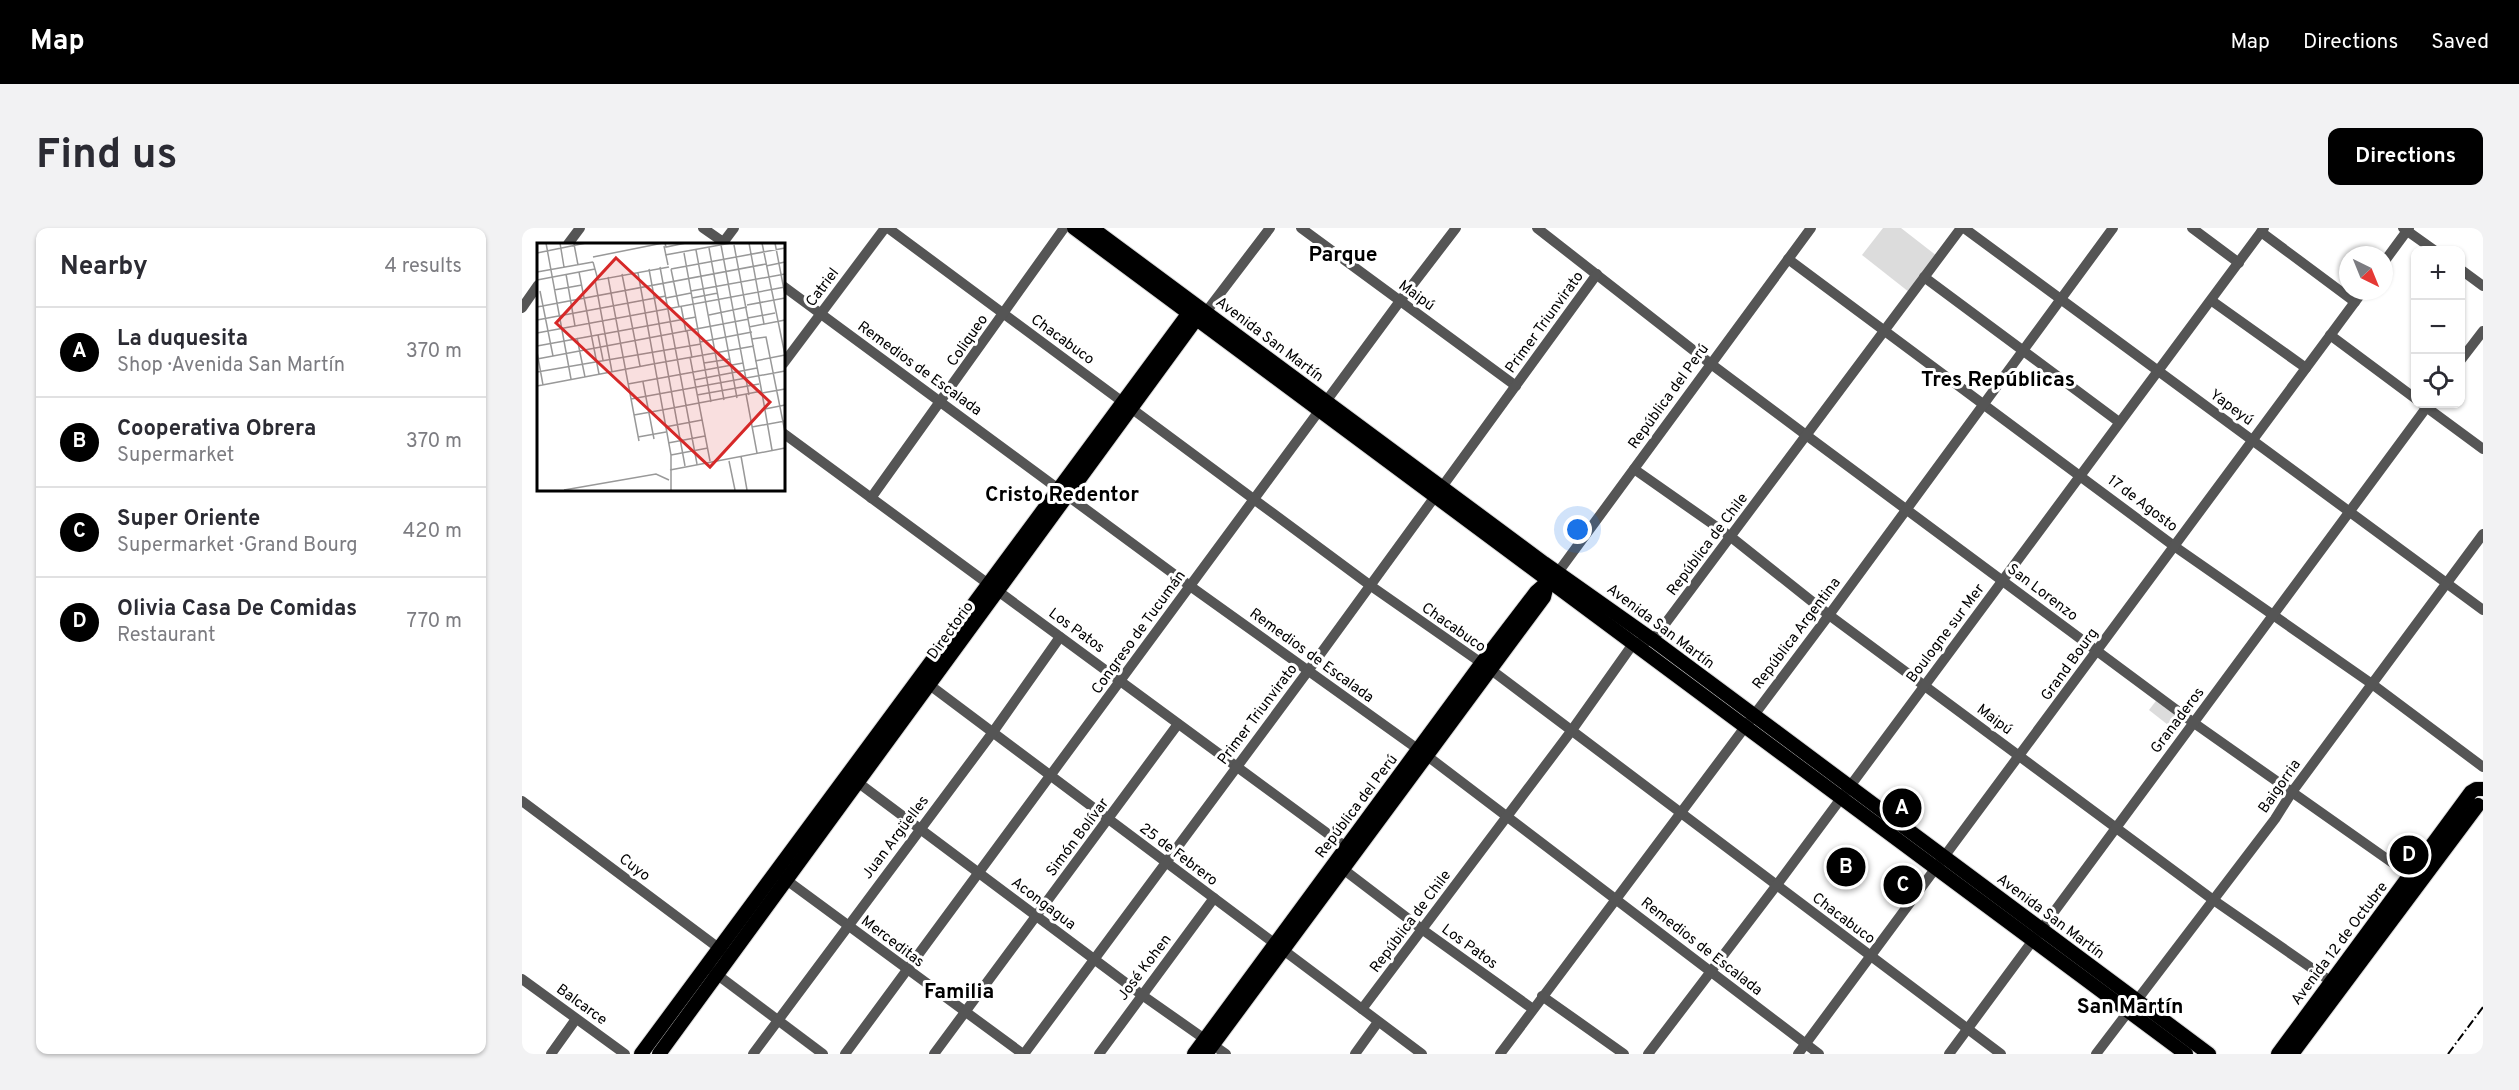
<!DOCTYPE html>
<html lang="en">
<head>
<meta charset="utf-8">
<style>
	:root { --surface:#fff; --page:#f2f2f3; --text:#2b2b33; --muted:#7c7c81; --line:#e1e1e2; --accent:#000 }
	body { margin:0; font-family:Overpass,sans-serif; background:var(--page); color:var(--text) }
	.controls { position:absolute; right:18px; top:18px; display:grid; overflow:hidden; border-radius:12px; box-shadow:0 2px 4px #0004 }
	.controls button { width:54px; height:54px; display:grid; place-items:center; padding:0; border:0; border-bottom:2px solid var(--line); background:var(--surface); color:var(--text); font:30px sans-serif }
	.compass { position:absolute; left:1817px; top:18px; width:54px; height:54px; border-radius:50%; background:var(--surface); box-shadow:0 2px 4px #0004; rotate:137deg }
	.you { position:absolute; left:1056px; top:302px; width:21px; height:21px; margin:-15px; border:4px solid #fff; border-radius:50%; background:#1a73e8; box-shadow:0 0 0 9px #1a73e833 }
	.badge { display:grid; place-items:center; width:39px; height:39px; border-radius:50%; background:var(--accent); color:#fff; font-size:20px; font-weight:700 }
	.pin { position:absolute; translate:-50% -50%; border:3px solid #fff; box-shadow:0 2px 6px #0006 }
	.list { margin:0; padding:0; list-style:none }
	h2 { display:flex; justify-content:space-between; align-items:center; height:78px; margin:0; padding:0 24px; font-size:26px }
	h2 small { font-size:20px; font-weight:400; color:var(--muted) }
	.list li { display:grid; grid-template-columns:39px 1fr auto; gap:18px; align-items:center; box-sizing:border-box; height:90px; padding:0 24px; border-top:2px solid var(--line) }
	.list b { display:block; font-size:22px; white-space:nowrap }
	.list p { margin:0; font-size:20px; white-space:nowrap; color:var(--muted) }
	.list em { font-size:20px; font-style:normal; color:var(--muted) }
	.icon { flex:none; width:33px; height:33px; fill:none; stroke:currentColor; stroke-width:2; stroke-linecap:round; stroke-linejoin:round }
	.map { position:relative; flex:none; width:1961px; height:826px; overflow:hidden; border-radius:12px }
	header { display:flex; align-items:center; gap:36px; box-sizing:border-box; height:84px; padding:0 30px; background:var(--accent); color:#fff }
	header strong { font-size:28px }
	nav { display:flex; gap:33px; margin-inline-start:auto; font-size:21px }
	.intro { display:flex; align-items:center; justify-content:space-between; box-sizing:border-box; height:144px; padding:0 36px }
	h1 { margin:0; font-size:42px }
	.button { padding:15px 27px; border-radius:12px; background:var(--accent); color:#fff; font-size:21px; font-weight:700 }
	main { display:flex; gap:36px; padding:0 36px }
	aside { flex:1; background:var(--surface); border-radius:12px; box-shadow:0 2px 4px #0004 }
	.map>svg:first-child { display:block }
	.green { fill:#dcdcdc }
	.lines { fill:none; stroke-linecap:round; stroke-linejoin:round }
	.major-casing { stroke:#dbdbdb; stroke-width:16 }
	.minor { stroke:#555; stroke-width:10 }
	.major { stroke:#000; stroke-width:14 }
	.rail { stroke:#000; stroke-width:2; stroke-dasharray:9 3 1.5 3; stroke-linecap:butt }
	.labels { text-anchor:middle; stroke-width:6; stroke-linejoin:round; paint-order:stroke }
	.street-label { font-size:15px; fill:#000; stroke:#fff }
	.district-label { font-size:21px; font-weight:bold; fill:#000; stroke:#fff }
	.inset-road { fill:none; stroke:#999; stroke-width:1.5 }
	.view { fill:#d62828; fill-opacity:0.15; stroke:#d62828; stroke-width:3 }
	.inset-edge { fill:none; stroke:#000; stroke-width:3 }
</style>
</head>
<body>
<header>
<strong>Map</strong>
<nav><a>Map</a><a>Directions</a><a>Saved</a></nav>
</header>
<div class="intro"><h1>Find us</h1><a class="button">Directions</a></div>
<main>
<aside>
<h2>Nearby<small>4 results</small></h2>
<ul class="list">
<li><span class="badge">A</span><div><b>La duquesita</b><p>Shop · Avenida San Martín</p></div><em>370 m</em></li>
<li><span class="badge">B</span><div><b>Cooperativa Obrera</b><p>Supermarket</p></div><em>370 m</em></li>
<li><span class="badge">C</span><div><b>Super Oriente</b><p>Supermarket · Grand Bourg</p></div><em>420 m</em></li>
<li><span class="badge">D</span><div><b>Olivia Casa De Comidas</b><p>Restaurant</p></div><em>770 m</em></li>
</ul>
</aside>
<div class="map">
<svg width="1961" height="826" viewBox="0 0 1961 826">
	<rect width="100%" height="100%" fill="#fff"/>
	<g class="green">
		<polygon points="1361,0 1379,0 1415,28 1387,64 1340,27"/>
		<polygon points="1637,469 1665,491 1655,504 1627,482"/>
	</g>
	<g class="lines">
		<defs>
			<g id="major">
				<polyline points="552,0 1664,826"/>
				<polyline points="570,0 1022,335 1131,412 1687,826"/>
				<polyline points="119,826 672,78"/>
				<polyline points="137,826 675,90 681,86"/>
				<polyline points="672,826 959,436 1014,364 1031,349"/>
				<polyline points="684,826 1022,369 1026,353"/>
				<polyline points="1756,826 1949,564 1954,561 1961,561"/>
				<polyline points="1770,826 1956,577"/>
			</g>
		</defs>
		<use href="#major" class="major-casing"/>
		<g class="minor">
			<polyline points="181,0 204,16"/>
			<polyline points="366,0 849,358 968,441 1479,826"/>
			<polyline points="779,0 994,158"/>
			<polyline points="1015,0 1189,136 1284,207 1672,495 1892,650"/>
			<polyline points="1442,0 1961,382"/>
			<polyline points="1670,0 1717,35"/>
			<polyline points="1881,0 1912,22"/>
			<polyline points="1739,4 1833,74"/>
			<polyline points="46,16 58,0"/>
			<polyline points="200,16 212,0"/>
			<polyline points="1266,31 1652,318 1850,456 1961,539"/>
			<polyline points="1862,34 1887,0"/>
			<polyline points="1938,41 1961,58"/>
			<polyline points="1402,49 1597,194"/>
			<polyline points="261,58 668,358 904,527 1297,826"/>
			<polyline points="1690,73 1784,140"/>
			<polyline points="0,80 16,57"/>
			<polyline points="684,84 748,0"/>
			<polyline points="1808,107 1894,171"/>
			<polyline points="1938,133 1961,103"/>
			<polyline points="261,136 363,0"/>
			<polyline points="1900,176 1961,221"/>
			<polyline points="261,205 828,622"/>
			<polyline points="1112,241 1209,309 1307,387 1690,671 1814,757"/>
			<polyline points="349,270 542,0"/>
			<polyline points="1037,343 1289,0"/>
			<polyline points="401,452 900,826"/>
			<polyline points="330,550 620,767 704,826"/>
			<polyline points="0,573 202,724"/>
			<polyline points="817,638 901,702 1011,781"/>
			<polyline points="259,648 501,826"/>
			<polyline points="185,739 301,826"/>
			<polyline points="0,751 103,826"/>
			<polyline points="1020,768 1102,826"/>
			<polyline points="840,781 1050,502 1111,416 1131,412 1439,0"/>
			<polyline points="29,826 54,791"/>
			<polyline points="231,826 471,504 538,409"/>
			<polyline points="323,826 878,73 934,0"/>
			<polyline points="412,826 656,496"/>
			<polyline points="502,826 786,443 1075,46"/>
			<polyline points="577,826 692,670"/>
			<polyline points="833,826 856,794"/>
			<polyline points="978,826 1307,387 1591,0"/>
			<polyline points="1126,826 1254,658 1742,0"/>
			<polyline points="1276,826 1841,63"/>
			<polyline points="1427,826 1907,176"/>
			<polyline points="1574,826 1753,591 1770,564 1961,306"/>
		</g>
		<use href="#major" class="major"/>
		<polyline class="rail" points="1926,826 1961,779"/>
	</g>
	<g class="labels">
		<g class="street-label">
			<text transform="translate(300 59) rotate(-53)" y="5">Catriel</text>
			<text transform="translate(895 67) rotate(36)" y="5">Maipú</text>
			<text transform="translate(1022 94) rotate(-54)" y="5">Primer Triunvirato</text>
			<text transform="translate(541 111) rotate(36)" y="5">Chacabuco</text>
			<text transform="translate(748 111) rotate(37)" y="5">Avenida San Martín</text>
			<text transform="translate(445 112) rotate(-55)" y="5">Coliqueo</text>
			<text transform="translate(398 140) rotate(36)" y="5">Remedios de Escalada</text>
			<text transform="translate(1146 168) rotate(-54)" y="5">República del Perú</text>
			<text transform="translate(1710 179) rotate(36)" y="5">Yapeyú</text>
			<text transform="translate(1621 275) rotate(37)" y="5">17 de Agosto</text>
			<text transform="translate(1185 316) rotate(-53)" y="5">República de Chile</text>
			<text transform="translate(1521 364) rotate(37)" y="5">San Lorenzo</text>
			<text transform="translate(1139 398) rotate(37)" y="5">Avenida San Martín</text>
			<text transform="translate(932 399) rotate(35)" y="5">Chacabuco</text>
			<text transform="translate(428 402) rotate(-54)" y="5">Directorio</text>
			<text transform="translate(555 402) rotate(36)" y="5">Los Patos</text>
			<text transform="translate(616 404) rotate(-54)" y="5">Congreso de Tucumán</text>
			<text transform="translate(1274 405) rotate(-53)" y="5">República Argentina</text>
			<text transform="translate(1423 405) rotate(-53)" y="5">Boulogne sur Mer</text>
			<text transform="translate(790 427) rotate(36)" y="5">Remedios de Escalada</text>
			<text transform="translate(1547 436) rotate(-54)" y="5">Grand Bourg</text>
			<text transform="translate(735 486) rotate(-53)" y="5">Primer Triunvirato</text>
			<text transform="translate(1473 491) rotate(37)" y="5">Maipú</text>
			<text transform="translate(1655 492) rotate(-53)" y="5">Granaderos</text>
			<text transform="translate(1757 558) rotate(-55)" y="5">Baigorria</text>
			<text transform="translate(834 578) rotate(-53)" y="5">República del Perú</text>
			<text transform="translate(373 609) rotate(-53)" y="5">Juan Argüelles</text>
			<text transform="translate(555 609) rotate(-53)" y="5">Simón Bolívar</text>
			<text transform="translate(657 626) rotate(37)" y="5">25 de Febrero</text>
			<text transform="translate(113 639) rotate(37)" y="5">Cuyo</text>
			<text transform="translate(522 675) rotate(37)" y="5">Acongagua</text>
			<text transform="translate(1529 688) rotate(37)" y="5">Avenida San Martín</text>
			<text transform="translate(1322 690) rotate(37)" y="5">Chacabuco</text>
			<text transform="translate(888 693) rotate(-53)" y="5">República de Chile</text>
			<text transform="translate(371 713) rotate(37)" y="5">Merceditas</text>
			<text transform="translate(1817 715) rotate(-53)" y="5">Avenida 12 de Octubre</text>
			<text transform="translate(948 718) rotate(36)" y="5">Los Patos</text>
			<text transform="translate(1180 718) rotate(38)" y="5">Remedios de Escalada</text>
			<text transform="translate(622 739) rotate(-53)" y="5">José Kohen</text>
			<text transform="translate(60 776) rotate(36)" y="5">Balcarce</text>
		</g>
		<g class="district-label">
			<text x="821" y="33">Parque</text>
			<text x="1476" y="158">Tres Repúblicas</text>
			<text x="540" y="273">Cristo Redentor</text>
			<text x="437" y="770">Familia</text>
			<text x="1608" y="785">San Martín</text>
		</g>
	</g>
	<g transform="translate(15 15)">
		<rect width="248" height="248" fill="#fff"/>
		<path class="inset-road" d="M9,0L34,136M23,0L27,24M128,0L129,4L149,0M212,0L227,81M225,0L248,112M238,0L248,52M37,1L41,22M184,2L212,152M197,2L225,150M127,3L131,22M172,5L200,155M159,7L187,157M0,10L49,0M147,10L174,159M128,12L194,0M56,14L126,0M56,19L61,37L132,24M229,23L248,19M123,24L160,221M112,26L148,223M134,26L248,5M134,26L142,64M0,29L56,19M42,29L62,131M101,30L134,212V247M29,31L38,83M85,31L103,123M71,34L102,198M0,37L58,26M58,37L75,129M17,47L45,42M3,48L16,113M154,48L248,31M129,55L154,50M155,55L181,50M210,62L248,55M144,63L149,89M0,64L229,21M172,72L210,64M211,75L238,70M0,77L129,53M212,84L248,77M150,88L155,115M0,90L248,44M61,92L66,117M40,95L48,134M215,96L229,94L248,189M163,99L215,89M0,103L159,74M0,109L6,142M153,114L173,218M0,116L212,76M218,118L248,112M167,120L193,116M116,121L217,103M0,129L164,101M157,137L220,125M106,139L117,196M91,141L206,120M0,143L116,121M209,151L220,210M160,152L222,141M94,156L248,128M228,166L248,162M125,167L225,148M97,172L125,167M128,184L165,177M215,184L248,178M101,194L129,189M131,200L168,193M235,207L225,150L248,146M134,212L171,205M204,213L210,247M192,218L198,247M133,227L248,205M27,247L119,231L132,237"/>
		<path class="view" d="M79,15L233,159L173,224L19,80Z"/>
		<rect width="248" height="248" class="inset-edge"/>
	</g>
</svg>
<div class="controls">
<button>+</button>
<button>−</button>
<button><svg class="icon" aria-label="locate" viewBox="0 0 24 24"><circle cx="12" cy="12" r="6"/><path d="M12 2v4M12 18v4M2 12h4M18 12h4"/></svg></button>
</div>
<svg class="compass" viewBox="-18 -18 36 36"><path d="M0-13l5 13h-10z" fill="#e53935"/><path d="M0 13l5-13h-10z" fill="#7c7c81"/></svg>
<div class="you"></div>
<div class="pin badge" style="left:1380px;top:580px">A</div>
<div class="pin badge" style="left:1324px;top:639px">B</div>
<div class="pin badge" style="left:1381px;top:657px">C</div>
<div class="pin badge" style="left:1887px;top:627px">D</div>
</div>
</main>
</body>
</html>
